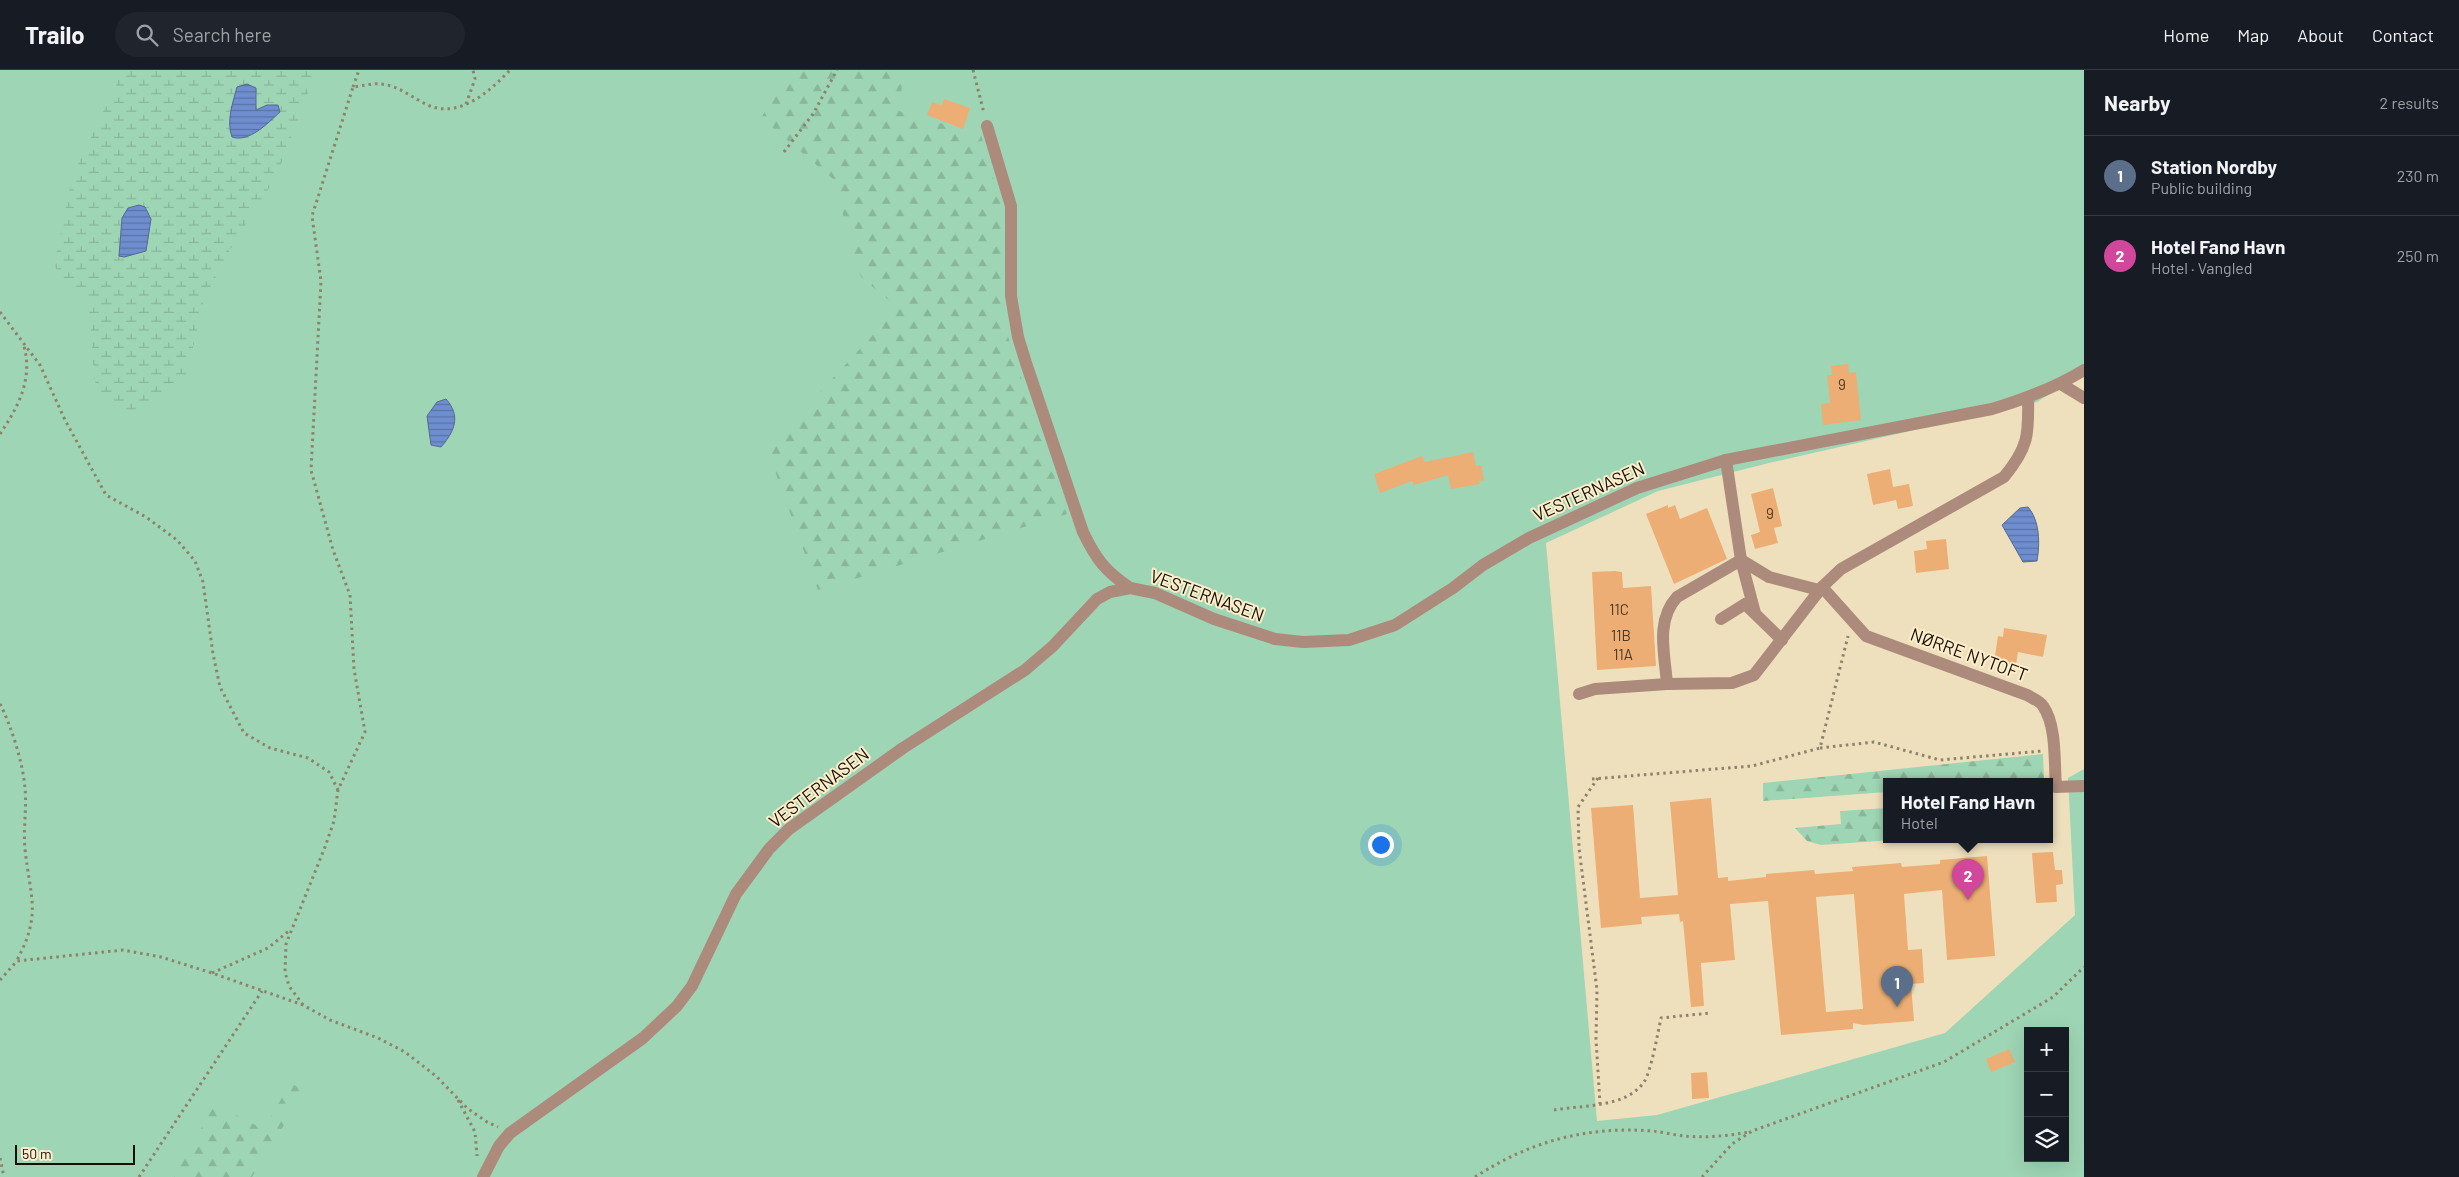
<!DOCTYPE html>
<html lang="en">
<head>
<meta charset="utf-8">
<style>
	:root { --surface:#171b24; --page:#20242c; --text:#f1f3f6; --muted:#9ea1a6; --line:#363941; --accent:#cd9dc9 }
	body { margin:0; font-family:Barlow,sans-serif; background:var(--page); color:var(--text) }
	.controls { position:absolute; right:15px; bottom:15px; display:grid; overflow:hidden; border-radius:0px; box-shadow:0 5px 20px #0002 }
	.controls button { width:45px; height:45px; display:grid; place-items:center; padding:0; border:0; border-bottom:1px solid var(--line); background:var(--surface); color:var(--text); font:25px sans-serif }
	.scale { position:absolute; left:15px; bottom:12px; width:120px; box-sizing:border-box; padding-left:5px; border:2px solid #151005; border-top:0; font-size:14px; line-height:18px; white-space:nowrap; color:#151005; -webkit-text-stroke:4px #fdedca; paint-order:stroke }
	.you { position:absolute; left:1380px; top:774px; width:18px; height:18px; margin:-12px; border:4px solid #fff; border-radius:50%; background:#1a73e8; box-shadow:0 0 0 8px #1a73e833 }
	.badge { display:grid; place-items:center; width:32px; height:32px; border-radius:50%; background:var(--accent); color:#fff; font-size:16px; font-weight:700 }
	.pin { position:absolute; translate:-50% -41px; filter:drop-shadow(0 1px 2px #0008) }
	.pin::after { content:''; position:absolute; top:26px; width:18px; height:15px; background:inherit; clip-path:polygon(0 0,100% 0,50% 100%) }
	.popup { position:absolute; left:1883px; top:708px; width:170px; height:65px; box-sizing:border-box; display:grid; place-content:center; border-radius:0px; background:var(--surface); filter:drop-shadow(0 1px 4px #0005); font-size:16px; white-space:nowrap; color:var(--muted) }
	.popup b { font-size:19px; color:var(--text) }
	.popup::after { content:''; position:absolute; left:50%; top:100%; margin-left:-10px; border:10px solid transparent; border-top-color:var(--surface) }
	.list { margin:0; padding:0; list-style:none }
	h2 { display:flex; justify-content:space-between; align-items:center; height:65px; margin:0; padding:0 20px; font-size:21px }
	h2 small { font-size:16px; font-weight:400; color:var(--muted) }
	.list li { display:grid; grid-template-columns:32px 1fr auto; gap:15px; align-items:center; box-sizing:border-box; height:80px; padding:0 20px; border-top:1px solid var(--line) }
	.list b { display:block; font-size:19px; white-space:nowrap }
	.list p { margin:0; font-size:16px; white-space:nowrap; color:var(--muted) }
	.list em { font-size:16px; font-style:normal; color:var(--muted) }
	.icon { flex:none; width:28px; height:28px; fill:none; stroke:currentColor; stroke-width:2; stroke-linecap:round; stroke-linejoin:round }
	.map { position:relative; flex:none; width:2084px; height:1107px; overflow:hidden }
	header { display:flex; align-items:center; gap:30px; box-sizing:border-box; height:70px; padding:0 25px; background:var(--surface); border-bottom:1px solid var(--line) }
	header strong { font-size:24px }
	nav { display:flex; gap:28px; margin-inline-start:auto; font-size:18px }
	.search { width:350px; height:45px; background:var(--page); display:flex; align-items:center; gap:12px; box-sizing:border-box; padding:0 18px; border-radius:28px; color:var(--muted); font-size:19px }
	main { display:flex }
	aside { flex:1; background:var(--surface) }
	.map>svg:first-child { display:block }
	.green { fill:#9ed5b4; fill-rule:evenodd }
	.forest { fill:url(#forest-firs) }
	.wetland { fill:url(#wetland-marsh) }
	.water { fill:url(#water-rules); stroke:#546892 }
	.building { fill:#ecae74; fill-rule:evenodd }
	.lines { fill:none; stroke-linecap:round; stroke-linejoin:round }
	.path { stroke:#8d826a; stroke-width:3; stroke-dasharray:2.5 4; stroke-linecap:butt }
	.minor { stroke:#ad8b7c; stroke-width:12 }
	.labels { text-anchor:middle; stroke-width:4; stroke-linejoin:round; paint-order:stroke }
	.number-label { font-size:15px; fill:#4b3821 }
	.street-label { font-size:18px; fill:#151005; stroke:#fdedca }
</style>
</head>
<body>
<header>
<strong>Trailo</strong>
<div class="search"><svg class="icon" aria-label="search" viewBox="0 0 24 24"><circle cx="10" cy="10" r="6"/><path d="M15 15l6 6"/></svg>Search here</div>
<nav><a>Home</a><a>Map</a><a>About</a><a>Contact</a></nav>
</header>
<main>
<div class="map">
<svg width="2084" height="1107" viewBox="0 0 2084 1107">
	<defs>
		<pattern id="forest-firs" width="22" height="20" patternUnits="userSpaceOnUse" patternTransform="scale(1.25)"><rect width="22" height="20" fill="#9ed5b4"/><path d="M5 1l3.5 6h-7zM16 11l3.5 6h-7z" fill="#87b699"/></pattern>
		<pattern id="wetland-marsh" width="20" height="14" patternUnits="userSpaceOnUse" patternTransform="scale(1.25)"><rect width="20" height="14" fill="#9ed5b4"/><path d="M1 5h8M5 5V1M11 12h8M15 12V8" fill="none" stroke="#87b699"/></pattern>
		<pattern id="water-rules" width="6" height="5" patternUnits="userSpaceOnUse" patternTransform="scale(1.25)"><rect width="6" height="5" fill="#6f8ecf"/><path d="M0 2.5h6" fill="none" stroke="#5a73a6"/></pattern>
	</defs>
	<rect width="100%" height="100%" fill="#efe0bd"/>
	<path class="green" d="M0,0H2084V302L2037,332L1769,393L1658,421L1546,473L1597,1051L1657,1045L1945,963L2075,845L2068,708L2084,699V1107H0ZM2028,961H2065V1088H2028Z"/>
	<g class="forest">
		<polygon points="790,0 904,0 899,41 981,65 1001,135 1002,238 1010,275 1067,444 818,520 767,379 898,238 861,207 833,109 761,48"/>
		<polygon points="2043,684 2044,711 1887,711 1887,722 1763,731 1763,713"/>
		<polygon points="1887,738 1887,769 1906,769 1821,775 1807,771 1795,758 1841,754 1840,741"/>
		<polygon points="291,1013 305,1021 252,1107 174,1107 215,1034 263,1059"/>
	</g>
	<polygon class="wetland" points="123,0 317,0 276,107 231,178 204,229 186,308 163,328 126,343 102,329 94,309 90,245 84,223 66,215 54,195 72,107"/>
	<g class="water">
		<path d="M247,14L256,18V40L267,35H278L280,42C268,53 249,73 232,67C226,51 233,32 237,17Z"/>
		<polygon points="139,135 145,137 151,149 146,181 124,187 119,186 122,148 128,138"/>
		<path d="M446,329C461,346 455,361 441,377L431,375L427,346L437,332Z"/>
		<path d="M2028,437C2040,451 2040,474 2037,491L2023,492L2002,455L2020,438Z"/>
	</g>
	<g class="building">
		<polygon points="944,29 970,38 963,59 927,45 932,32 942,35"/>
		<polygon points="1848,294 1849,303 1856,302 1861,350 1823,355 1821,334 1830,333 1827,305 1832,305 1831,296"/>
		<polygon points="1473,382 1476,396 1481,395 1484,410 1479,411 1480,414 1451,419 1448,405 1414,415 1412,411 1380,423 1374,404 1422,386 1425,392"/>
		<polygon points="1890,399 1893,417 1909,414 1913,436 1898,439 1896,430 1873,435 1867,404"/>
		<polygon points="1773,418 1782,456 1774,458 1778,473 1755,479 1751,465 1760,462 1751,424"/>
		<polygon points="1668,435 1668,438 1675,435 1680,449 1707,438 1727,489 1674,514 1646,444"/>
		<polygon points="1946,469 1949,499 1916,503 1914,481 1927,479 1926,471"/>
		<polygon points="1615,501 1622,502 1623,518 1651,516 1656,596 1597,600 1592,502"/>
		<polygon points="2004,558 2047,565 2043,587 2018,582 2016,595 1994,592 1998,566 2003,567"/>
		<path d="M1711,728L1718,808L1728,807V811L1766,807V804L1814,800L1815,804L1853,801L1852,797L1901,793L1902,797L1940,794V790L1987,786L1995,886L1947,890L1942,820L1904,824L1908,880L1922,879L1924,913L1911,914L1914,951L1863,955L1853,953V959L1781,965L1768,831L1730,834L1735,890L1701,893L1704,936L1691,937L1683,851L1680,852L1679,844L1641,847L1642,854L1601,858L1591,738L1633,735L1640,828L1678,825L1670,732ZM1854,824L1863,939L1826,942L1816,827Z"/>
		<polygon points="2053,782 2055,800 2062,800 2063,814 2056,815 2057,832 2036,833 2032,783"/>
		<polygon points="2009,979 2015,992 1991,1002 1986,989"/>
		<polygon points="1707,1002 1709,1028 1692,1029 1691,1003"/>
	</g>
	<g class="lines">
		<g class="path">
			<polyline points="973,0 984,43"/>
			<polyline points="353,17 359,0"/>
			<polyline points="466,34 475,9 473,0"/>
			<polyline points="784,82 813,44 837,0"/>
			<polyline points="0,242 40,295 65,350 106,425 146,447 177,470 195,491 203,512 213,584 220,617 244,663 270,678 308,688 329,702 338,720"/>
			<path d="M0,364C18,337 33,310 24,276"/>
			<path d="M0,634C11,655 23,693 25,718C27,738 23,759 25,779C30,827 42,844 17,890"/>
			<polyline points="1820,678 1874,672 1940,690 2042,681"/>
			<polyline points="1598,708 1578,737 1579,778 1597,920 1596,969 1600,1034"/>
			<polyline points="1592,709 1752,696 1820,678 1848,566"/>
			<polyline points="212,903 268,878 290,860"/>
			<polyline points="0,910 17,891 123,880 161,887 212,903 303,935 330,950 378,968 405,982 436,1006 467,1038 487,1052 498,1057"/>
			<path d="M303,935L289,916L285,902L286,874L325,777L334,751L338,720L365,662L354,599L350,525L333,480L311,400L321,211L312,146L353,17C362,16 372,13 380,14C399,15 413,29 430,36C461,48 491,20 510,0"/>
			<polyline points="458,1030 475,1062 477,1086"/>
			<path d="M1554,1040C1582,1035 1626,1038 1644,1012C1651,1002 1658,962 1661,948L1710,943"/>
			<polyline points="0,1088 4,1107"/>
			<polyline points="139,1107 262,921"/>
			<path d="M1475,1107C1531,1071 1586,1056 1653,1061C1663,1062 1674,1065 1684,1066C1706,1068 1727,1066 1749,1062"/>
			<polyline points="1702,1107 1732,1074 1752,1061 1944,992 2053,927 2084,897"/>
		</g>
		<g class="minor">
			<path d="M987,56L1011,136V226L1018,267L1026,293L1083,462C1096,489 1105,501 1130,518"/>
			<polyline points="2061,314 2084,328"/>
			<polyline points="1741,490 1769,507 1819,520"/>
			<polyline points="1741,490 1755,543"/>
			<path d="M1822,517L1866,566L2027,625C2032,628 2040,631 2043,636C2057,656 2054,693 2056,717L2084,716"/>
			<polyline points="1721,549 1745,534 1782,570"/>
			<path d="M1667,614L1732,613L1754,605L1822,517L1841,499L2004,407C2028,378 2029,365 2028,328"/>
			<path d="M1579,624L1595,619L1667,614C1665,585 1655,551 1677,527L1741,490L1726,390"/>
			<path d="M483,1107L499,1076L510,1063L643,968L677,936L692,916L736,824L769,779L789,759L903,678L1025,600L1053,576L1097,529L1110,522L1130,518L1155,523L1214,549L1275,569L1303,572L1349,570L1395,555L1453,518L1483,495L1529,468L1637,418L1726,390L1992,339C2025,329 2055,318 2084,300"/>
		</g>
	</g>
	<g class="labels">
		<g class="number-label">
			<text x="1842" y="320">9</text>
			<text x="1770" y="449">9</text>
			<text x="1619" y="545">11C</text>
			<text x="1621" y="571">11B</text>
			<text x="1623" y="590">11A</text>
		</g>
		<g class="street-label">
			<text transform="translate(1589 422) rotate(-24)" y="6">VESTERNASEN</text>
			<text transform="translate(1207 526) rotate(20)" y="6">VESTERNASEN</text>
			<text transform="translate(1969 585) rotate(20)" y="6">NØRRE NYTOFT</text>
			<text transform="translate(819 718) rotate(-37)" y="6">VESTERNASEN</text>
		</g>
	</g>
</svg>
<div class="controls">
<button>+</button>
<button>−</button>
<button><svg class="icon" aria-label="layers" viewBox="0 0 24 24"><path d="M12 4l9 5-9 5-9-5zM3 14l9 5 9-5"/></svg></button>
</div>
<div class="scale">50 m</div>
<div class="you"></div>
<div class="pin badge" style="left:1897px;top:937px;background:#5c6f8a">1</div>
<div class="pin badge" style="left:1968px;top:830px;background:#d1479c">2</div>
<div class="popup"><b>Hotel Fanø Havn</b>Hotel</div>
</div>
<aside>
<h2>Nearby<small>2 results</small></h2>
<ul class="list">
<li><span class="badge" style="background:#5c6f8a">1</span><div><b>Station Nordby</b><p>Public building</p></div><em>230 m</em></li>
<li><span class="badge" style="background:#d1479c">2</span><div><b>Hotel Fanø Havn</b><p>Hotel · Vangled</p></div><em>250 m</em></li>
</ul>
</aside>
</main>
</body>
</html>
